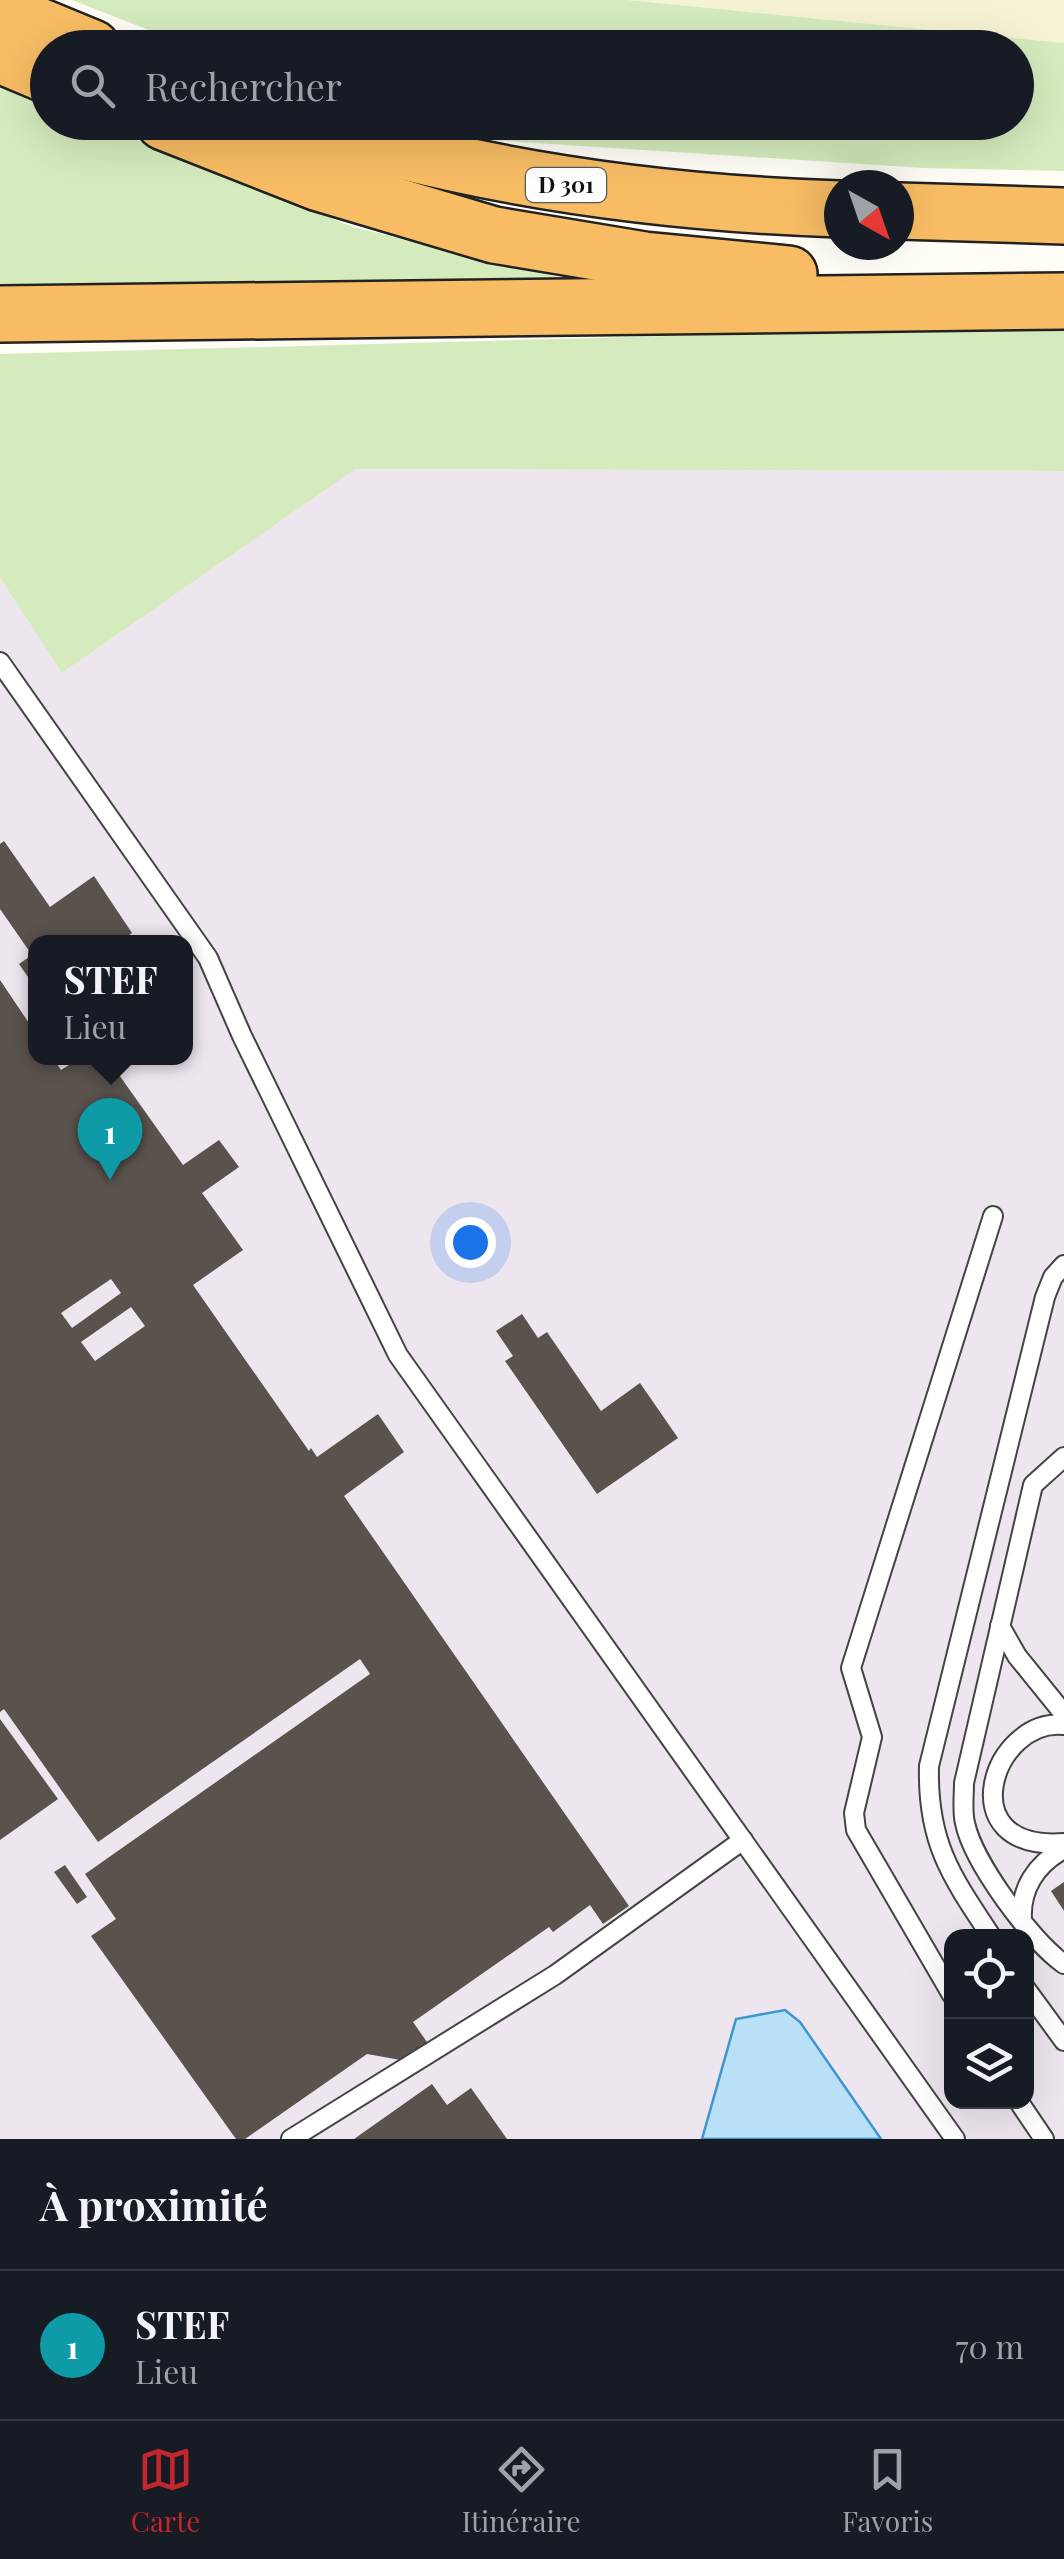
<!DOCTYPE html>
<html lang="fr">
<head>
<meta charset="utf-8">
<style>
	:root { --surface:#171b24; --page:#242831; --text:#f1f3f6; --muted:#9ea1a6; --line:#363941; --accent:#c4262e }
	body { margin:0; font-family:"Playfair Display",serif; background:var(--page); color:var(--text) }
	.controls { position:absolute; right:30px; bottom:30px; display:grid; overflow:hidden; border-radius:20px; box-shadow:0 10px 40px #0002 }
	.controls button { width:90px; height:90px; display:grid; place-items:center; padding:0; border:0; border-bottom:2px solid var(--line); background:var(--surface); color:var(--text); font:50px sans-serif }
	.compass { position:absolute; left:824px; top:170px; width:90px; height:90px; border-radius:50%; background:var(--surface); box-shadow:0 10px 40px #0002; rotate:140deg }
	.you { position:absolute; left:470px; top:1242px; width:35px; height:35px; margin:-25px; border:8px solid #fff; border-radius:50%; background:#1a73e8; box-shadow:0 0 0 15px #1a73e833 }
	.badge { display:grid; place-items:center; width:65px; height:65px; border-radius:50%; background:var(--accent); color:#fff; font-size:32px; font-weight:700 }
	.pin { position:absolute; translate:-50% -82px; filter:drop-shadow(0 2px 5px #0008) }
	.pin::after { content:''; position:absolute; top:52px; width:35px; height:30px; background:inherit; clip-path:polygon(0 0,100% 0,50% 100%) }
	.popup { position:absolute; left:28px; top:935px; width:165px; height:130px; box-sizing:border-box; display:grid; place-content:center; border-radius:20px; background:var(--surface); filter:drop-shadow(0 2px 8px #0005); font-size:32px; white-space:nowrap; color:var(--muted) }
	.popup b { font-size:38px; color:var(--text) }
	.popup::after { content:''; position:absolute; left:50%; top:100%; margin-left:-20px; border:20px solid transparent; border-top-color:var(--surface) }
	.list { margin:0; padding:0; list-style:none }
	h2 { display:flex; justify-content:space-between; align-items:center; height:130px; margin:0; padding:0 40px; font-size:42px }
	h2 small { font-size:32px; font-weight:400; color:var(--muted) }
	.list li { display:grid; grid-template-columns:65px 1fr auto; gap:30px; align-items:center; box-sizing:border-box; height:150px; padding:0 40px; border-top:2px solid var(--line) }
	.list b { display:block; font-size:38px; white-space:nowrap }
	.list p { margin:0; font-size:32px; white-space:nowrap; color:var(--muted) }
	.list em { font-size:32px; font-style:normal; color:var(--muted) }
	.icon { flex:none; width:55px; height:55px; fill:none; stroke:currentColor; stroke-width:2; stroke-linecap:round; stroke-linejoin:round }
	.map { position:relative; flex:none; width:1064px; height:2139px; overflow:hidden }
	.search { position:absolute; background:var(--surface); box-shadow:0 10px 40px #0002; left:30px; right:30px; top:30px; height:110px; display:flex; align-items:center; gap:25px; box-sizing:border-box; padding:0 35px; border-radius:55px; color:var(--muted); font-size:38px }
	.sheet { height:280px; background:var(--surface) }
	nav { display:flex; justify-content:space-around; align-items:center; box-sizing:border-box; height:140px; border-top:2px solid var(--line); background:var(--surface); font-size:28px; color:var(--muted) }
	nav a { display:grid; justify-items:center; gap:5px }
	nav .on { color:var(--accent) }
	.map>svg:first-child { display:block }
	.industrial { fill:#eee6ef; fill-rule:evenodd }
	.farmland { fill:#f6f3d4 }
	.green { fill:#d5ebbd }
	.water { fill:#b9e0f7; stroke:#3f96cf; stroke-width:2.5 }
	.building { fill:#5a524d; fill-rule:evenodd }
	.lines { fill:none; stroke-linecap:round; stroke-linejoin:round }
	.service-casing { stroke:#444; stroke-width:22 }
	.trunk-casing { stroke:#222; stroke-width:60 }
	.service { stroke:#fff; stroke-width:18 }
	.trunk { stroke:#f7bc64; stroke-width:55 }
	.labels { text-anchor:middle; stroke-width:10; stroke-linejoin:round; paint-order:stroke }
	.shield { fill:#fff; stroke:#585858; stroke-width:2.5 }
	.shield-label { font-size:22px; font-weight:bold; fill:#111 }
</style>
</head>
<body>
<div class="map">
<svg width="1064" height="2139" viewBox="0 0 1064 2139">
	<rect width="100%" height="100%" fill="#fffdf5"/>
	<path class="industrial" d="M354,469L1064,471V2139H0V578L62,673ZM35,942H185V1058H35ZM952,1936H1026V2102H952Z"/>
	<polygon class="farmland" points="628,0 1064,0 1064,43"/>
	<g class="green">
		<polygon points="72,0 628,0 1064,43 1064,171 924,168 490,140 432,123 1016,122 1016,48 192,47"/>
		<polygon points="0,83 47,103 48,122 95,123 353,227 592,285 0,300"/>
		<polygon points="1064,329 1064,471 355,469 62,673 0,578 0,354 744,334"/>
	</g>
	<polygon class="water" points="785,2010 800,2022 881,2139 702,2139 736,2019"/>
	<g class="building">
		<polygon points="4,841 50,907 94,876 132,933 119,942 35,942 35,987 19,964 32,955 0,909 0,844"/>
		<path d="M0,980L35,1032V1058H53L61,1070L80,1058H107L183,1165L219,1140L239,1167L202,1193L243,1250L193,1285L309,1451L311,1448L317,1457L378,1414L404,1452L344,1496L629,1906L603,1924L590,1905L553,1932L549,1927L413,2022L429,2045L406,2061L367,2054L245,2139H236L91,1936L116,1919L85,1874L370,1674L360,1659L98,1842L4,1709L0,1712ZM111,1279L121,1293L72,1328L61,1313ZM131,1307L145,1326L95,1361L81,1342Z"/>
		<polygon points="522,1314 538,1338 547,1332 601,1411 640,1383 678,1438 597,1494 505,1361 513,1356 496,1331"/>
		<polygon points="0,1719 58,1799 0,1840"/>
		<polygon points="65,1865 87,1897 77,1904 54,1872"/>
		<polygon points="1064,1882 1064,1911 1051,1891"/>
		<polygon points="432,2084 447,2105 471,2088 507,2139 354,2139"/>
	</g>
	<g class="lines">
		<defs>
			<g id="service">
				<polyline points="0,662 208,958 242,1036 398,1355 955,2139"/>
				<path d="M1064,1457L1033,1485L964,1783C964,1796 962,1811 965,1823C973,1862 1031,1941 1064,1964"/>
				<polyline points="1000,1626 1017,1656 1064,1714"/>
				<path d="M1064,1725C993,1717 948,1852 1064,1843"/>
				<path d="M1022,1920C1020,1889 1036,1864 1064,1849"/>
				<path d="M991,1936C951,1876 927,1842 929,1766L1045,1297L1053,1277L1064,1265"/>
				<polyline points="1026,1989 1064,2041"/>
				<polyline points="952,1995 856,1830 854,1813 872,1737 851,1668 993,1216"/>
				<polyline points="1019,2102 1044,2139"/>
				<polyline points="291,2139 555,1975 743,1840"/>
			</g>
			<g id="trunk">
				<polyline points="0,10 92,48"/>
				<polyline points="0,55 48,75"/>
				<polyline points="164,122 319,183 494,235 644,260 789,274"/>
				<path d="M300,122C474,178 656,203 839,209"/>
				<polyline points="899,211 1064,216"/>
				<polyline points="0,314 1064,301"/>
			</g>
		</defs>
		<use href="#service" class="service-casing"/>
		<use href="#trunk" class="trunk-casing"/>
		<use href="#service" class="service"/>
		<use href="#trunk" class="trunk"/>
	</g>
	<g class="labels">
		<rect class="shield" x="526" y="168" width="80" height="34" rx="8"/>
		<g class="shield-label">
			<text x="566" y="193">D 301</text>
		</g>
	</g>
</svg>
<div class="controls">
<button><svg class="icon" aria-label="locate" viewBox="0 0 24 24"><circle cx="12" cy="12" r="6"/><path d="M12 2v4M12 18v4M2 12h4M18 12h4"/></svg></button>
<button><svg class="icon" aria-label="layers" viewBox="0 0 24 24"><path d="M12 4l9 5-9 5-9-5zM3 14l9 5 9-5"/></svg></button>
</div>
<svg class="compass" viewBox="-18 -18 36 36"><path d="M0-13l5 13h-10z" fill="#e53935"/><path d="M0 13l5-13h-10z" fill="#9ea1a6"/></svg>
<div class="you"></div>
<div class="pin badge" style="left:110px;top:1180px;background:#0f9aa8">1</div>
<div class="popup"><b>STEF</b>Lieu</div>
<div class="search"><svg class="icon" aria-label="search" viewBox="0 0 24 24"><circle cx="10" cy="10" r="6"/><path d="M15 15l6 6"/></svg>Rechercher</div>
</div>
<section class="sheet">
<h2>À proximité<small></small></h2>
<ul class="list">
<li><span class="badge" style="background:#0f9aa8">1</span><div><b>STEF</b><p>Lieu</p></div><em>70 m</em></li>
</ul>
</section>
<nav>
<a class="on"><svg class="icon" aria-label="map" viewBox="0 0 24 24"><path d="M3 6l6-2 6 2 6-2v14l-6 2-6-2-6 2zM9 4v14M15 6v14"/></svg>Carte</a>
<a><svg class="icon" aria-label="directions" viewBox="0 0 24 24"><path d="M12 3l9 9-9 9-9-9zM9 14v-3h6M13 9l2 2-2 2"/></svg>Itinéraire</a>
<a><svg class="icon" aria-label="saved" viewBox="0 0 24 24"><path d="M7 4h10v16l-5-4-5 4z"/></svg>Favoris</a>
</nav>
</body>
</html>
